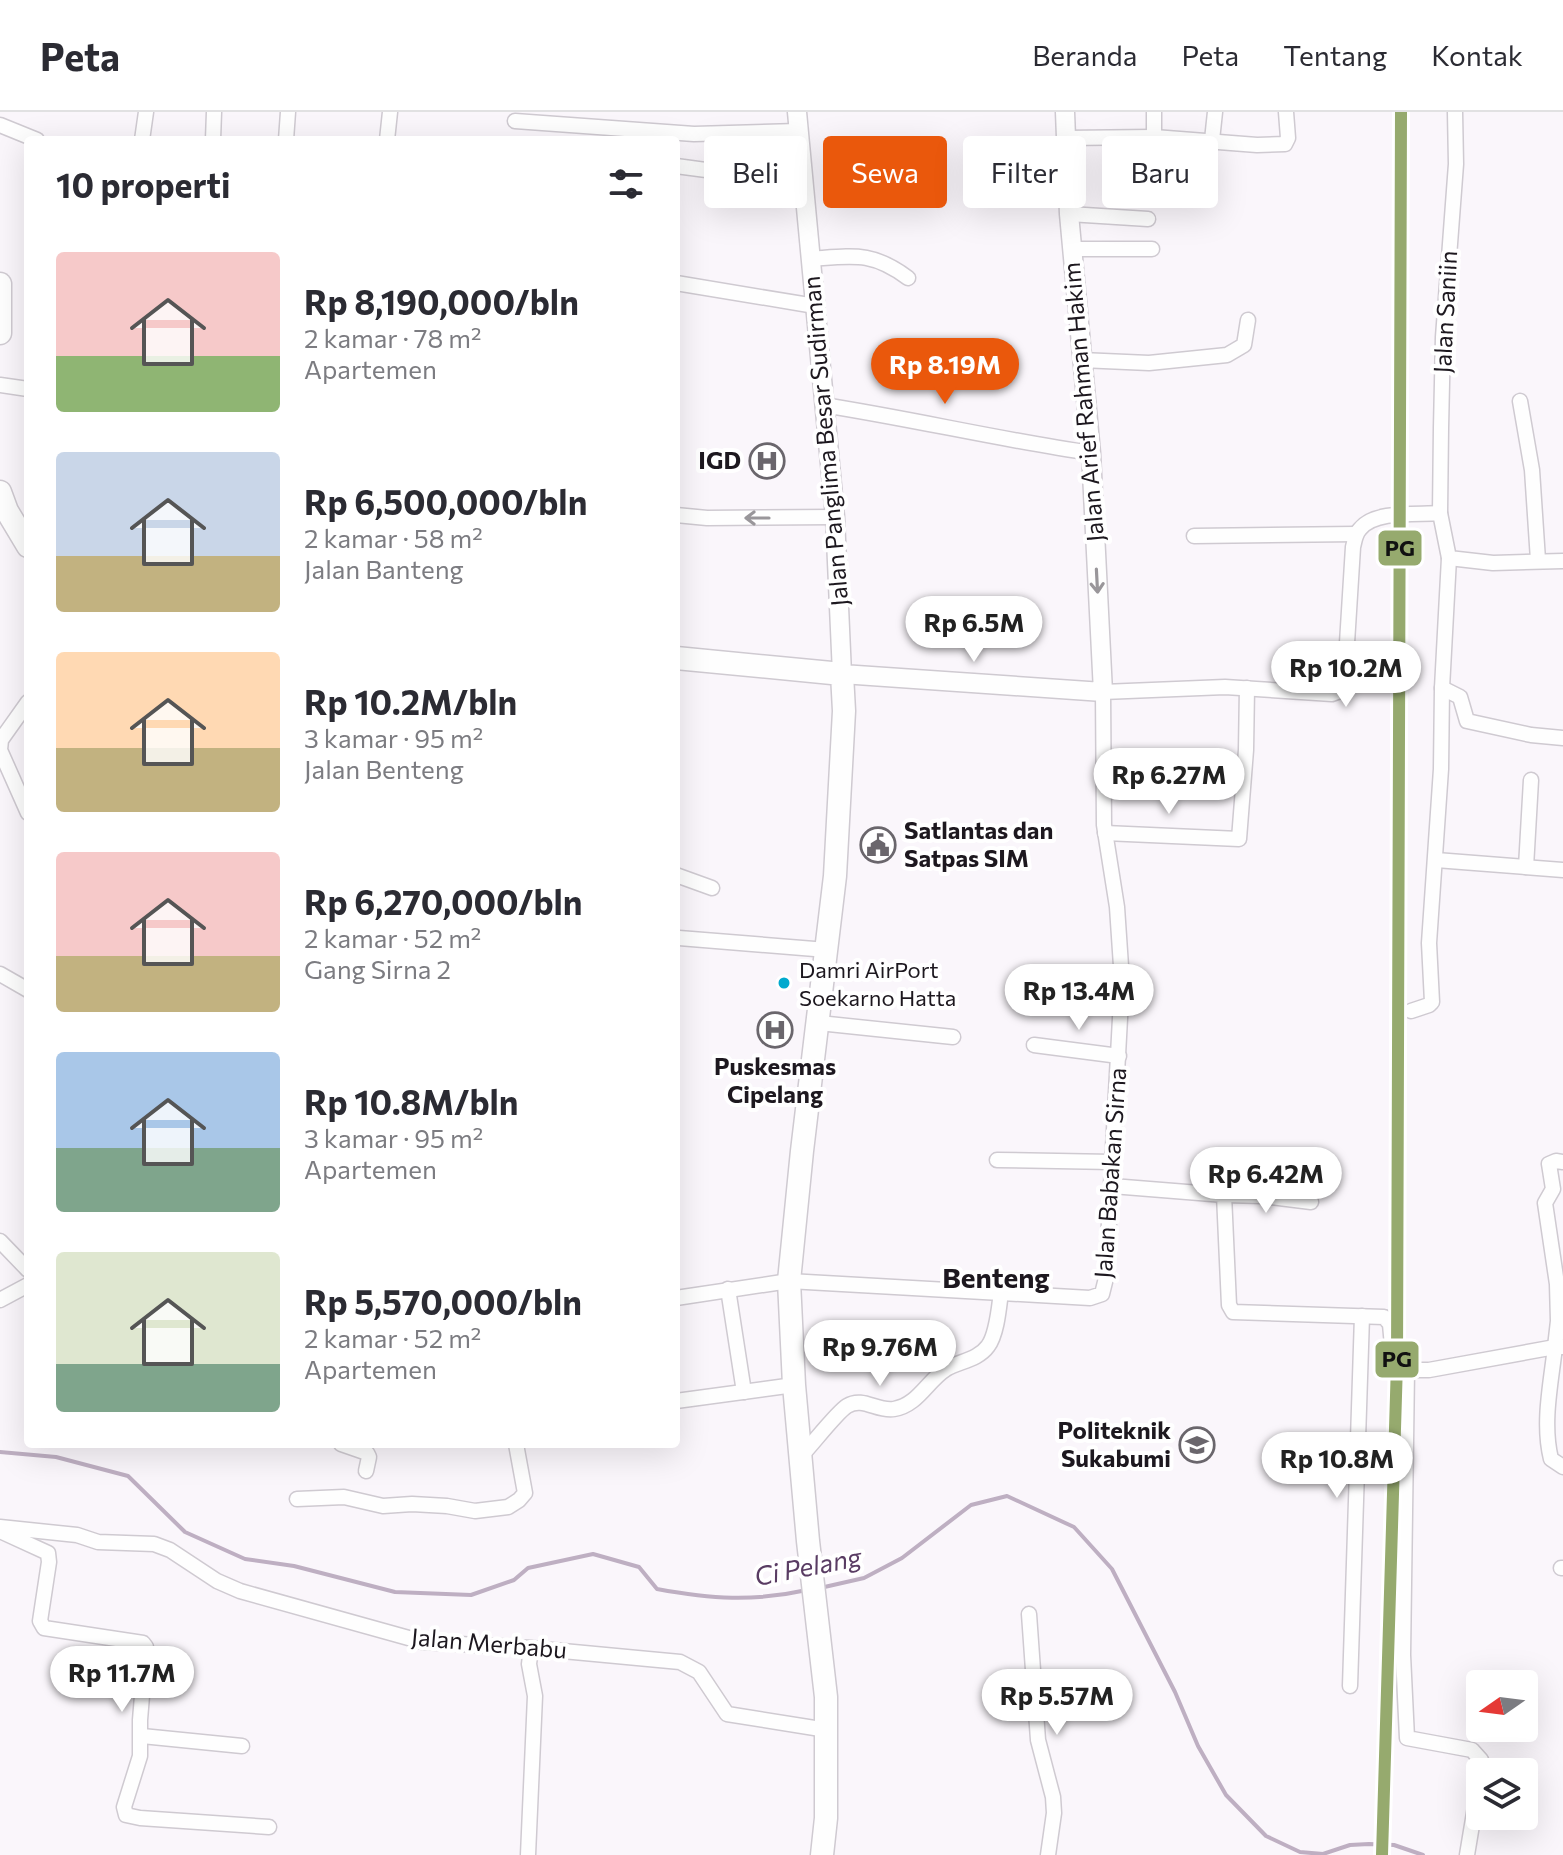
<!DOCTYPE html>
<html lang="id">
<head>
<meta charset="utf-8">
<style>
  body { margin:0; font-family:Commissioner,sans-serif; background:#f7f7f7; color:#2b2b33; height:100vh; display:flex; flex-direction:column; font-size:30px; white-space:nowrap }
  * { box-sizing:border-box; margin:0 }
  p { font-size:26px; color:#7c7c81 }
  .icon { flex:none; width:44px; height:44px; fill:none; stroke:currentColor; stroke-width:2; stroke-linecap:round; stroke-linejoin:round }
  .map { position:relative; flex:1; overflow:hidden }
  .drawer { position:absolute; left:24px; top:24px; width:656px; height:1312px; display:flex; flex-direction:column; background:#fff; border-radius:8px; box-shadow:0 8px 32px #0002 }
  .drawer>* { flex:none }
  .hud { position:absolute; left:704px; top:24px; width:738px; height:72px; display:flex; gap:16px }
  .needle { width:52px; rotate:256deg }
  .controls { position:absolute; left:1466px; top:1558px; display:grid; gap:16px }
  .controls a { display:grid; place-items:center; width:72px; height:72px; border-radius:8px; background:#fff; box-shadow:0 8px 32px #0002; font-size:40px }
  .price { position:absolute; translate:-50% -68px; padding:0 18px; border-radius:28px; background:#fff; color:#222; font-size:26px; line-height:52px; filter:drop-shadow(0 2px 4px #0008) }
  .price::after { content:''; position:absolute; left:50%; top:48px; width:24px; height:18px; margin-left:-12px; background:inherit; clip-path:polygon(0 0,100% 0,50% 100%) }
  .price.current { background:#ea580c; color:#fff }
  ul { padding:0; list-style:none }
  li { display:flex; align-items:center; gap:24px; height:200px; padding:0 32px }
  li span { display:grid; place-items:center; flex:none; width:224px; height:160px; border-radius:8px; color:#555 }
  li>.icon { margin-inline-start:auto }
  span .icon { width:96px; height:96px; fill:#fffc; stroke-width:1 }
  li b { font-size:34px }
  h2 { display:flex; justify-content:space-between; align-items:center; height:96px; padding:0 32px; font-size:34px }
  .pill { padding:0 28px; border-radius:8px; background:#fff; box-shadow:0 8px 32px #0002; font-size:28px; line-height:72px }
  .pill.current { background:#ea580c; color:#fff }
  header { display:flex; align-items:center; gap:48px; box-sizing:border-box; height:112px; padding:0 40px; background:#fff; border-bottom:2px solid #e1e1e2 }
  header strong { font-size:38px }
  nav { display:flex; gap:44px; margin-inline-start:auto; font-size:28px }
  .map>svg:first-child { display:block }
</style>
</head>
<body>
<header>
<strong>Peta</strong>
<nav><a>Beranda</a><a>Peta</a><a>Tentang</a><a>Kontak</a></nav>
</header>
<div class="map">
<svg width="1563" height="1743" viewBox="0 0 1563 1743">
  <rect width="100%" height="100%" fill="#faf6fb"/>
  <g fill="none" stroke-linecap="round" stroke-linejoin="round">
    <!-- stream -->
    <g stroke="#beafc2" stroke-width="4">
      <path d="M 0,1340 L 56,1345 L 128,1364 L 185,1420 L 245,1447 L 294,1454 L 395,1480 L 471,1483 L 514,1468 L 528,1456 L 593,1442 L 639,1455 L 657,1477 C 711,1487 753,1490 807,1478"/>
      <path d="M 820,1476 L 864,1466 L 902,1446 L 971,1393 L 1007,1384 L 1074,1415 L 1112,1457 L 1175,1580 L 1198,1634 L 1226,1683 L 1266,1724 L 1300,1740 L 1323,1742 L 1350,1733 L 1369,1732 L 1394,1733 L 1423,1743"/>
    </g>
    <defs>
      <g id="minor">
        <path d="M 1455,0 L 1456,52 L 1443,225 L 1441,316 L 1440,401 L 1449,446 L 1493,451 L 1563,449"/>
        <path d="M 515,9 L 694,22 L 798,19"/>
        <path d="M 0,13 L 37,28"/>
        <path d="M 1154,25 L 1154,0"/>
        <path d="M 1065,26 L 1154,25 L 1257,33 L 1285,32 L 1288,26 L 1286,0"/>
        <path d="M 142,28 L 146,0"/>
        <path d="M 213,28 L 214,0"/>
        <path d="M 286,28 L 288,0"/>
        <path d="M 387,28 L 390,0"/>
        <path d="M 1212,28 L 1215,0"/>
        <path d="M 676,54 L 803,71"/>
        <path d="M 1069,102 L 1148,107"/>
        <path d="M 1071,137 L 1152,137"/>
        <path d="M 810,147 C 853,144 872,139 908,166"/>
        <path d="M 676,171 L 815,194"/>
        <path d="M 1081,248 L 1149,251 L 1227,243 L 1244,233 L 1248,208"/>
        <path d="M 0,273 L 28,277"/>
        <path d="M 1520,289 L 1532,358 L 1538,448"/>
        <path d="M 823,293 C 913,307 1001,328 1091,341"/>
        <path d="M 676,403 L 707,406 L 835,405"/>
        <path d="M 1194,424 L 1356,422"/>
        <path d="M 1442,576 L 1460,585 L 1467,609 L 1531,623 L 1563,626"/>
        <path d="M 28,590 L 1,628 L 0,638 L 28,701"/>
        <path d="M 1105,721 L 1239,727 L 1246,638 L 1247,576"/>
        <path d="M 1436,748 L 1563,758"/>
        <path d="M 1526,755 L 1531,668"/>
        <path d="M 676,763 L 712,776"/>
        <path d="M 679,826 L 827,838"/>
        <path d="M 0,862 L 28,878"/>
        <path d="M 1411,899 L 1429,893 L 1432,890 L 1429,831 L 1441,657 L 1442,576 L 1449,446"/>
        <path d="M 819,911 L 953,925"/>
        <path d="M 1034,933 L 1119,944"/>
        <path d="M 997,1048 L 1113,1050"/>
        <path d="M 1563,1050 L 1556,1049 L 1549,1052 L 1553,1077 L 1545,1091 L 1557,1172 L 1558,1209 L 1555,1235 L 1563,1235"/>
        <path d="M 1112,1074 L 1224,1083 L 1229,1193 L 1233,1200 L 1384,1205 L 1390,1212 L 1393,1245 L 1407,1258 L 1429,1258 L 1555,1235 C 1551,1271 1542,1311 1551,1347 L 1563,1355"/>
        <path d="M 1224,1083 L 1263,1084 L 1311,1090"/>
        <path d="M 0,1129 L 28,1158"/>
        <path d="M 728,1177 L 744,1280"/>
        <path d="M 676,1186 L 789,1169 L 1090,1186 L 1102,1182 L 1106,1166 L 1122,869 L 1117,795 L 1104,713 L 1103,580 L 1225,575 L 1332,582 L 1340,579 L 1345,563 L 1353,435 C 1355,428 1355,422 1360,417 C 1375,398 1418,403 1440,401"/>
        <path d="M 0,1188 L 28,1173"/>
        <path d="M 1407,1258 L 1403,1543 L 1407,1626 L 1472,1638 L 1481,1648 L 1481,1660"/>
        <path d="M 676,1289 L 794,1273"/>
        <path d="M 341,1332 L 367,1341 L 369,1345 L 366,1359"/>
        <path d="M 801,1344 C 811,1334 837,1300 847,1294 C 863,1284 877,1300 894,1297 C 918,1293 927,1269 946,1257 C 960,1249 978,1248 988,1234 C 997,1222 999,1195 1001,1180"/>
        <path d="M 297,1387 L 344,1385 L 383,1394 L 412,1392 L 447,1394 L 475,1399 L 508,1395 L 519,1388 L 525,1381 L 516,1332"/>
        <path d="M 0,1415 L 77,1423 L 98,1430 L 154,1432 L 170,1438 L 217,1469 L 240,1479 L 423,1530 L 531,1536 L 680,1550 L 699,1560 L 727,1602 L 827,1618"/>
        <path d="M 0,1419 L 48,1441 L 49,1450 L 40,1509 L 44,1516 L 143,1531 L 146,1535 L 140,1608 L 140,1644 L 124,1695 L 126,1703 L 140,1706 L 269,1715"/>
        <path d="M 1561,1456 L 1563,1456"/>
        <path d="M 1029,1502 L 1038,1628 L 1053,1685 L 1054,1701 L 1048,1743"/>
        <path d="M 1350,1574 L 1362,1204"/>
        <path d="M 142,1624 L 242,1634"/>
        <path d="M 528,1743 L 535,1584 L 529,1552 L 531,1536"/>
        <path d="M 1467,1743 L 1480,1665"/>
      </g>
      <path id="major" d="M 797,0 L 835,405 L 842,562 L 1103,580 L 1091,341 L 1069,102 L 1065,0"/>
      <g id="highway">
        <path d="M 0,172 L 0,221"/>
        <path d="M 0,380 L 7,399 L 28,434"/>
        <path d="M 676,546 L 842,562 L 844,599 L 835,764 L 802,1039 L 789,1169 L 794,1273 L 808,1429 L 826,1585 L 826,1706 L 822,1743"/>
      </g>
    </defs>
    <!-- minor casing -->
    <use href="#minor" stroke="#cfcad1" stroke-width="17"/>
    <!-- major casing -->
    <use href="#major" stroke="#cfcad1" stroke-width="21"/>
    <!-- highway casing -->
    <use href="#highway" stroke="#cfcad1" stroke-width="25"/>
    <!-- minor -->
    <use href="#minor" stroke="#fefefe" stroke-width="14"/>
    <!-- major -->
    <use href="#major" stroke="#fefefe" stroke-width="18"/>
    <!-- highway -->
    <use href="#highway" stroke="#fefefe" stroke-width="22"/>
    <defs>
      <path id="rail-1" d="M 1382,1743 L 1397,1251 L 1401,0"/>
    </defs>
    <!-- rail-1 casing -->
    <use href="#rail-1" stroke="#fff" stroke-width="18"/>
    <!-- rail-1 -->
    <use href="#rail-1" stroke="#96aa6e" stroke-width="12"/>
  </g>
  <!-- one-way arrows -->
  <defs><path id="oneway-shaft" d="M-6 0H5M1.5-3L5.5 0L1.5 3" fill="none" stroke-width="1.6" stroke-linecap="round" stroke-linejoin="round" transform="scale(2)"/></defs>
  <g stroke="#99969a">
    <use href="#oneway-shaft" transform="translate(757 406) rotate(180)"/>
    <use href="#oneway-shaft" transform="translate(1097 469) rotate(87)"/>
  </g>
  <!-- icons -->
  <defs>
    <symbol id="hospital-ring" viewBox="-11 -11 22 22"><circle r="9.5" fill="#fff" stroke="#6a666c" stroke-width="1.5"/><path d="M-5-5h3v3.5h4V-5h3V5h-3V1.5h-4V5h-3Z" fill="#6a666c"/></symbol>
    <symbol id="civic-ring" viewBox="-11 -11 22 22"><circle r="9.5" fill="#fff" stroke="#6a666c" stroke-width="1.5"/><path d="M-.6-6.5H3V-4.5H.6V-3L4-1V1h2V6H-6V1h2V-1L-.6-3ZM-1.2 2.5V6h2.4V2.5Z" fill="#6a666c"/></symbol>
    <symbol id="university-ring" viewBox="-11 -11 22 22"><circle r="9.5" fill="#fff" stroke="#6a666c" stroke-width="1.5"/><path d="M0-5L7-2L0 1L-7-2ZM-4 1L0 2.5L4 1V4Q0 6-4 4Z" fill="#6a666c"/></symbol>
  </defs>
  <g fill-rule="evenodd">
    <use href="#hospital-ring" x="747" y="329" width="40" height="40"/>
    <use href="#civic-ring" x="858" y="713" width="40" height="40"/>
    <use href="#hospital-ring" x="755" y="898" width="40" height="40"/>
    <use href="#university-ring" x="1177" y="1313" width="40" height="40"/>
  </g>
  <!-- markers -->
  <circle fill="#00a9ce" stroke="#fff" stroke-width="3" cx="784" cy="871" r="7"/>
  <g text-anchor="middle" stroke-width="8" stroke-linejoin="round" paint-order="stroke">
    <!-- bus labels -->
    <g font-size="22" fill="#1d181f" stroke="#fff" text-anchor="start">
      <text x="799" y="866">Damri AirPort<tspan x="799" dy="28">Soekarno Hatta</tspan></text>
    </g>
    <!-- street labels -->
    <g font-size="24" fill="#1d181f" stroke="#fff">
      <text transform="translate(1446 200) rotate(-87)" y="8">Jalan Saniin</text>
      <text transform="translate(1084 290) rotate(-95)" y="8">Jalan Arief Rahman Hakim</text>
      <text transform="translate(826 329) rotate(-95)" y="8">Jalan Panglima Besar Sudirman</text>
      <text transform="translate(1111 1061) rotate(-86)" y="8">Jalan Babakan Sirna</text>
      <text transform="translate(489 1532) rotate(5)" y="8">Jalan Merbabu</text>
    </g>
    <!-- poi labels -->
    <g font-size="24" font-weight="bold" fill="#1d181f" stroke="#fff" text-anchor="end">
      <text x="741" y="357">IGD</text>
      <text x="904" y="727" text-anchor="start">Satlantas dan<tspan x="904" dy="28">Satpas SIM</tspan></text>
      <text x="775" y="963" text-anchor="middle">Puskesmas<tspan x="775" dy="28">Cipelang</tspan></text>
      <text x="1171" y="1327">Politeknik<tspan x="1171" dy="28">Sukabumi</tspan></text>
    </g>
    <!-- water labels -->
    <g font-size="26" font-style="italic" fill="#593c63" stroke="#fff">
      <text transform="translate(808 1455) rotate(-11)" y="9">Ci Pelang</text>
    </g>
    <!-- quarter labels -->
    <g font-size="28" font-weight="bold" fill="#1d181f" stroke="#fff">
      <text x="996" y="1176">Benteng</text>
    </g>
  </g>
  <g stroke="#fff" stroke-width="3">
    <rect x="1377" y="417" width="46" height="38" rx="8" fill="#96aa6e"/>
    <rect x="1374" y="1228" width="46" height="39" rx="8" fill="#96aa6e"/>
  </g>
  <g font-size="22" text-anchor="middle" font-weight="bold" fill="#111">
    <text x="1400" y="444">PG</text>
    <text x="1397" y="1255">PG</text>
  </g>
</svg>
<div class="controls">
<a><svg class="needle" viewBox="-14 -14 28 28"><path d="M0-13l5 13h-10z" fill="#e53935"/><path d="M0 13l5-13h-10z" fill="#7c7c81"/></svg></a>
<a><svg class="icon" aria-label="layers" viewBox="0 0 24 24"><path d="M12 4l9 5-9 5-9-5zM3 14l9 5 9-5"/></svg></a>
</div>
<b class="price current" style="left:945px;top:294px">Rp 8.19M</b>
<b class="price" style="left:974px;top:552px">Rp 6.5M</b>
<b class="price" style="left:1346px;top:597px">Rp 10.2M</b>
<b class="price" style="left:1169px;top:704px">Rp 6.27M</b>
<b class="price" style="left:1079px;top:920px">Rp 13.4M</b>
<b class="price" style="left:1266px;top:1103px">Rp 6.42M</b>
<b class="price" style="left:880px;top:1276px">Rp 9.76M</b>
<b class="price" style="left:1337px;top:1388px">Rp 10.8M</b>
<b class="price" style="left:122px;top:1602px">Rp 11.7M</b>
<b class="price" style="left:1057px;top:1625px">Rp 5.57M</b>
<div class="hud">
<a class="pill">Beli</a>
<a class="pill current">Sewa</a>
<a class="pill">Filter</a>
<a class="pill">Baru</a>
</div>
<section class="drawer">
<h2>10 properti<svg class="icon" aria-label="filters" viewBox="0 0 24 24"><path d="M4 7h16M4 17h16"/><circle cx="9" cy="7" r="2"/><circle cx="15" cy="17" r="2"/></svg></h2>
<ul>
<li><span style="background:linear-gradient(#f6c9c9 65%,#8fb573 0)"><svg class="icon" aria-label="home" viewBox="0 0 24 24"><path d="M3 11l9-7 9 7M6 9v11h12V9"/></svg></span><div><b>Rp 8,190,000/bln</b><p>2 kamar · 78 m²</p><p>Apartemen</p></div></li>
<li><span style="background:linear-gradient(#c9d6e8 65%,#c2b280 0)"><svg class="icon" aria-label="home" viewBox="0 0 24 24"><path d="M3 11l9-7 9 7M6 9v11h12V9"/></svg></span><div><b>Rp 6,500,000/bln</b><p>2 kamar · 58 m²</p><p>Jalan Banteng</p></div></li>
<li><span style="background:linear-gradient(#ffd9b3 60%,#c2b280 0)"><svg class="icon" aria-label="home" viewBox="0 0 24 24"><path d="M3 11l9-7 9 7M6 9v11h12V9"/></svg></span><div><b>Rp 10.2M/bln</b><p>3 kamar · 95 m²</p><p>Jalan Benteng</p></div></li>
<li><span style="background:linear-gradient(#f6c9c9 65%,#c2b280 0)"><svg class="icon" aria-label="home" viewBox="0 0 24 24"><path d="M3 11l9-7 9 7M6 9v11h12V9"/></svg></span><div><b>Rp 6,270,000/bln</b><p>2 kamar · 52 m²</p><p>Gang Sirna 2</p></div></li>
<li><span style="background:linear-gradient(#a9c7e8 60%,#7fa58c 0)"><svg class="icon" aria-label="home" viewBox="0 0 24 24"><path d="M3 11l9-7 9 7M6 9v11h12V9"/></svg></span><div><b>Rp 10.8M/bln</b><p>3 kamar · 95 m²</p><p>Apartemen</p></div></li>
<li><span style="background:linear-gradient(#dfe7d0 70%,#7fa58c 0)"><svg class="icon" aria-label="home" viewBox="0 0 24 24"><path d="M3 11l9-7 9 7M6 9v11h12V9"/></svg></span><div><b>Rp 5,570,000/bln</b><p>2 kamar · 52 m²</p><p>Apartemen</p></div></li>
</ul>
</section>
</div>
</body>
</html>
